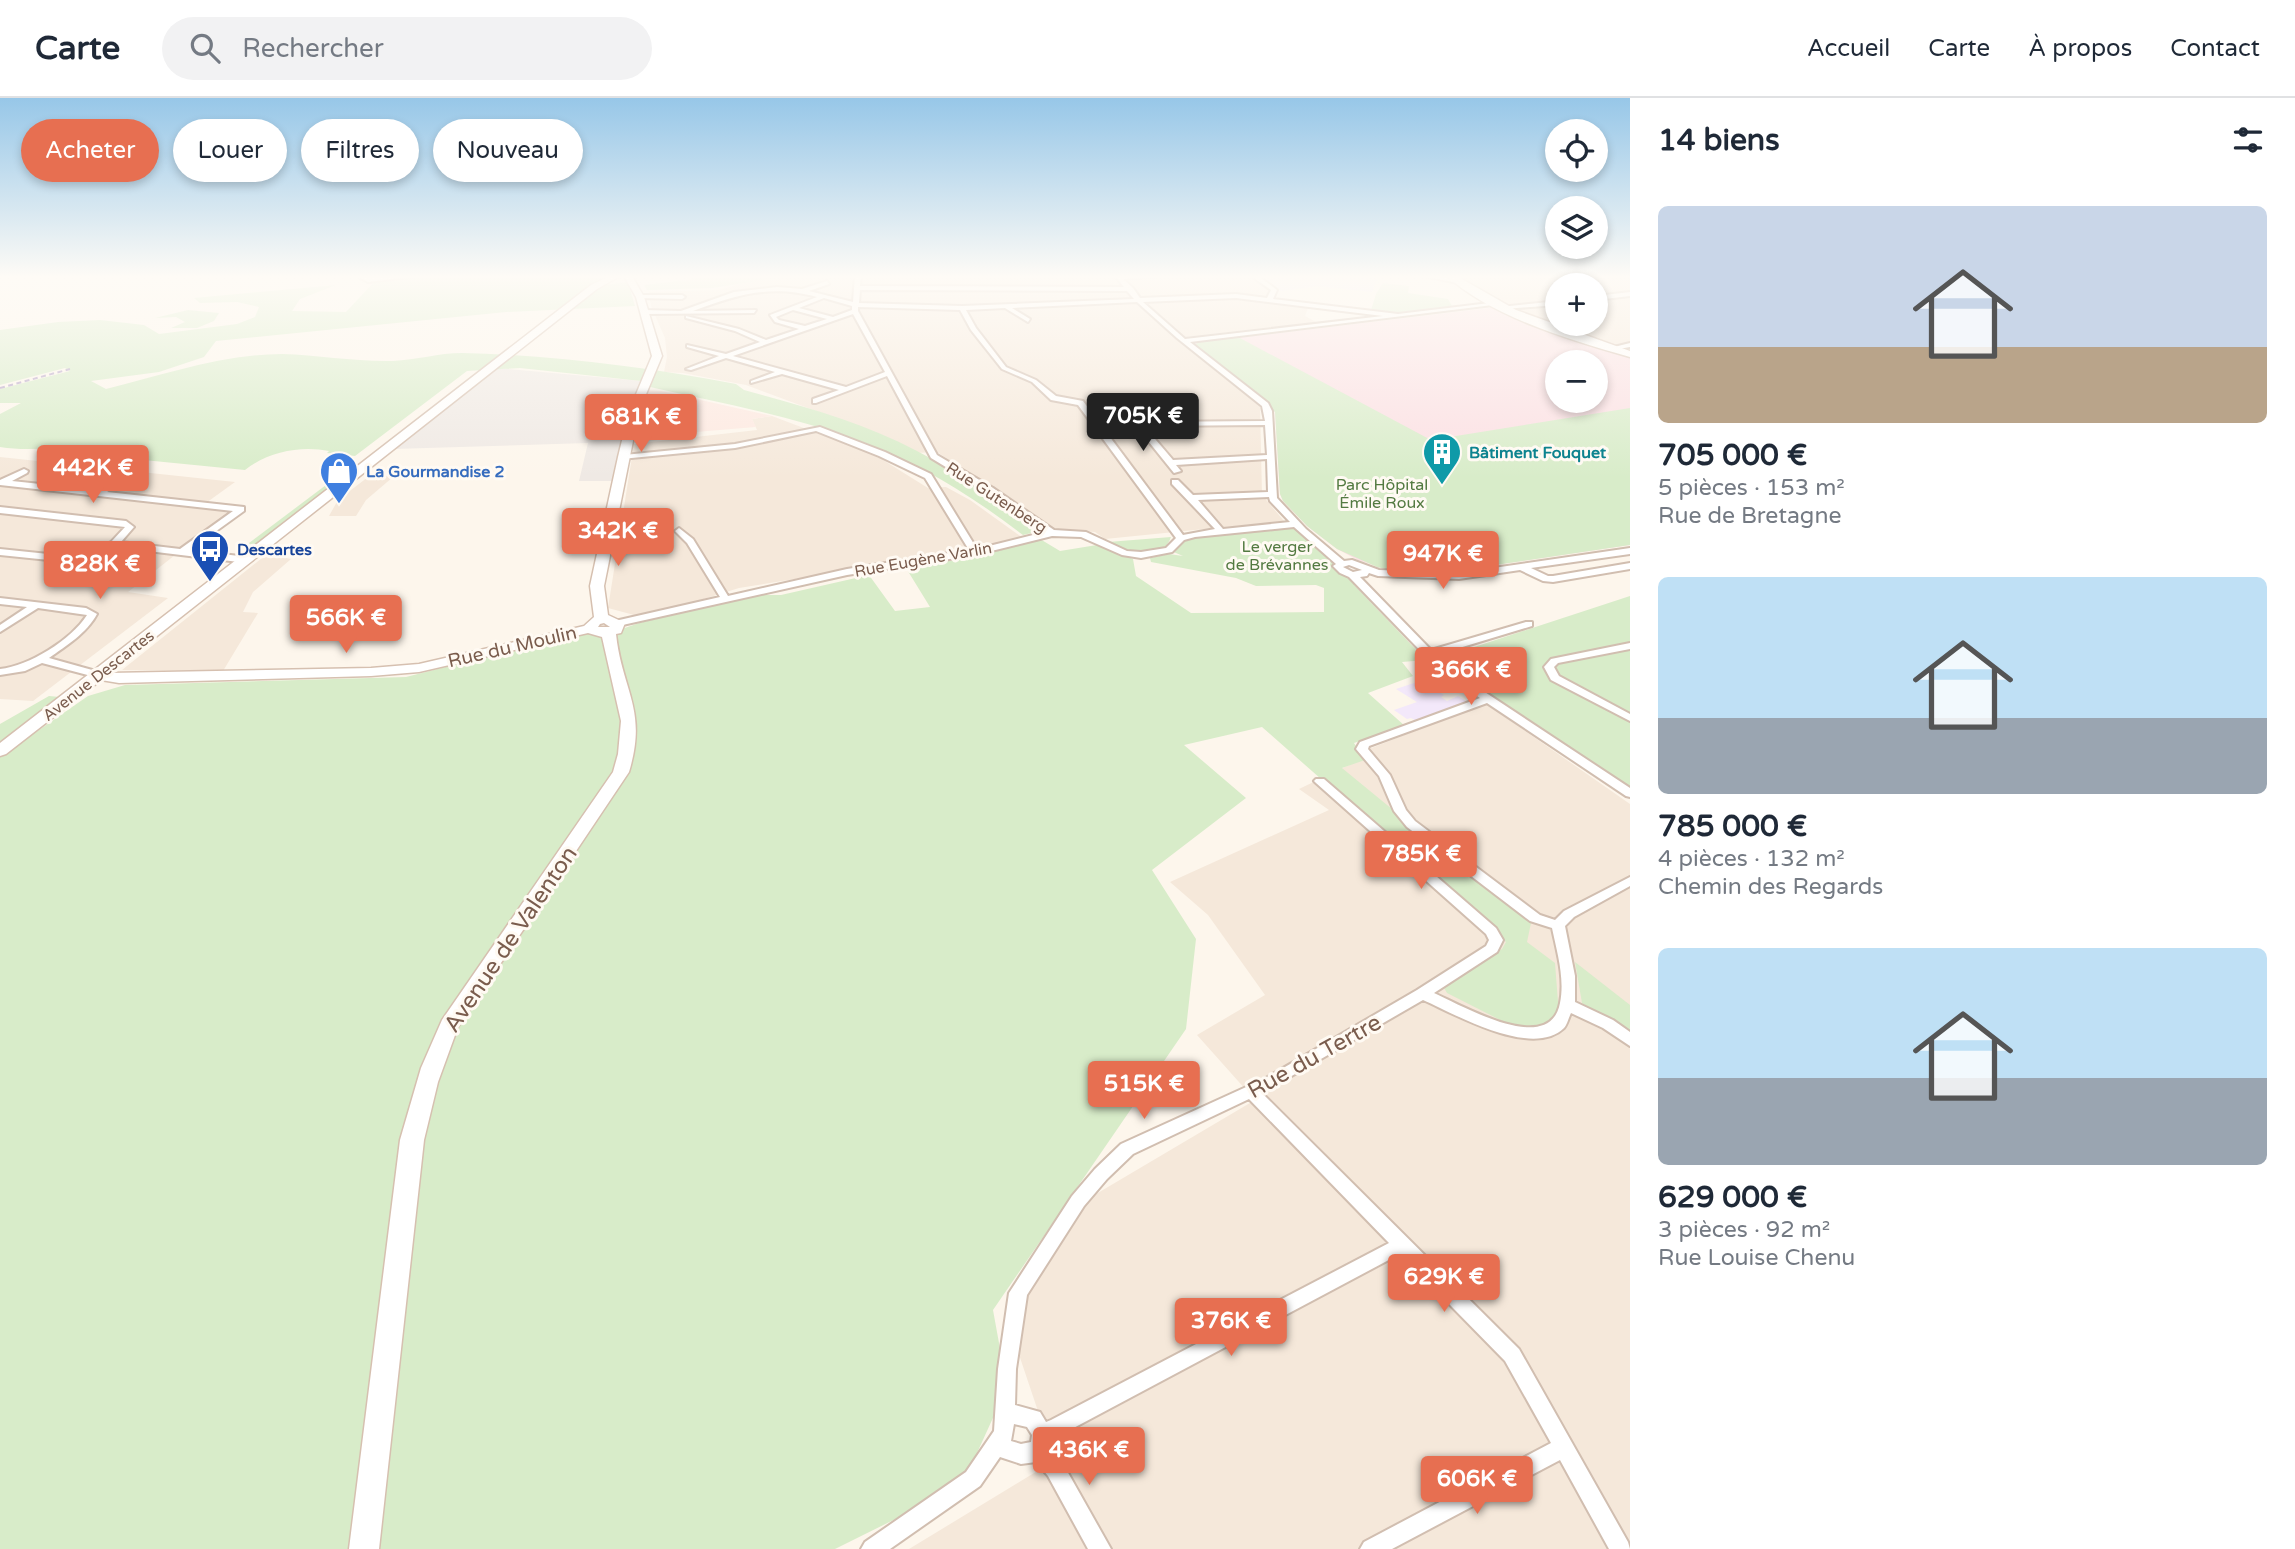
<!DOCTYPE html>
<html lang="fr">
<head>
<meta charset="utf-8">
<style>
  body { margin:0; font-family:"Varela Round",sans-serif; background:#f2f2f3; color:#1f2937; height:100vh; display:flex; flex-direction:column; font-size:26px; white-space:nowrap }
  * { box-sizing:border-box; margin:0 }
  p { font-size:23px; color:#747a83 }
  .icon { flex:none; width:38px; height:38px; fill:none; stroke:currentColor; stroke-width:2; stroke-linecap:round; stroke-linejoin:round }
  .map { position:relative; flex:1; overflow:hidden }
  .sheet { display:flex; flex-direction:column; background:#fff; width:665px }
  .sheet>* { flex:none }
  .hud { position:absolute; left:21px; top:21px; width:665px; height:63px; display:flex; gap:14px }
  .tools { position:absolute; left:1545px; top:21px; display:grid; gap:14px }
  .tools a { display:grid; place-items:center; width:63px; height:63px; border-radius:50%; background:#fff; box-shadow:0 4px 10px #0003; font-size:35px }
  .price { position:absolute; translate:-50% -60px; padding:0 16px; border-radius:7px; background:#e76f51; color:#fff; font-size:23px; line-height:46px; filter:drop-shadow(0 2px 4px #0008) }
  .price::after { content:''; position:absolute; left:50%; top:42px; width:21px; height:16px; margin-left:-10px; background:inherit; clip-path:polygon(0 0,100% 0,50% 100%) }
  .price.current { background:#222; color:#fff }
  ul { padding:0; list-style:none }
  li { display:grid; align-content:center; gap:14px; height:371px; padding:0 28px }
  li span { display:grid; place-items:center; height:217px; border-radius:10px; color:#555 }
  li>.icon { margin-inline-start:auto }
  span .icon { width:126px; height:126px; fill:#fffc; stroke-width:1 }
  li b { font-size:30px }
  h2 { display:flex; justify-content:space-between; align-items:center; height:84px; padding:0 28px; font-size:30px }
  .tag { padding:0 24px; border-radius:32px; background:#fff; box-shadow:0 4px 10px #0003; font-size:24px; line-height:63px }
  .tag.current { background:#e76f51; color:#fff }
  header { display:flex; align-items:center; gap:42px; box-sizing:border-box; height:98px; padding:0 35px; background:#fff; border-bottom:2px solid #e0e1e3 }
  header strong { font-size:33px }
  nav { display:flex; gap:38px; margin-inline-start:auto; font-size:24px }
  .search { width:490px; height:63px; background:#f2f2f3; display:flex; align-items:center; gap:18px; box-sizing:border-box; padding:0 24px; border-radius:38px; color:#747a83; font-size:26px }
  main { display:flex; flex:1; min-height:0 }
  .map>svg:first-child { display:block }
</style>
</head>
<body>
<header>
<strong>Carte</strong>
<div class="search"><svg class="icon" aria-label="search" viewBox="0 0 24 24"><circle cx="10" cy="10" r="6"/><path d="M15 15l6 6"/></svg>Rechercher</div>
<nav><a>Accueil</a><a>Carte</a><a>À propos</a><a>Contact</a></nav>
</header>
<main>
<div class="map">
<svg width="1630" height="1451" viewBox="0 0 1630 1451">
  <rect width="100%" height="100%" fill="#fdf6ec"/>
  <!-- residential -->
  <g fill="#f5e8da" fill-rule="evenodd">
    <path d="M 818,177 L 1259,177 L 1253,177 L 1270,191 L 1269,202 L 1309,207 L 1305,218 L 1316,224 L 1178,240 L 1260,308 L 1262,397 L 1284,423 L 1105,441 L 1095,434 L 1054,431 L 937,354 L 915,355 L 867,332 L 746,287 L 683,275 L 664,274 L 667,259 L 665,240 L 651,208 L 649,194 L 719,192 L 751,183 Z"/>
    <path d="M 1428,177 L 1630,177 L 1630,252 L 1517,212 L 1455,178 ZM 1558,187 L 1596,187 L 1596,226 L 1558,226 Z"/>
    <path d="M 772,318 L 875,357 L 928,390 L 946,389 L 970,402 L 1023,440 L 964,454 L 739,490 L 694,504 L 634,517 L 608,510 L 634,346 L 757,332 L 752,321 Z"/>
    <path d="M 0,359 L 235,384 L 199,410 L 231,413 L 128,494 L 168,500 L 33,603 L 0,601 Z"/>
    <path d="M 372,376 L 393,379 L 366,402 L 356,418 L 329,418 L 338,402 Z"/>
    <path d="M 267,456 L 291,461 L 253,494 L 243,514 L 258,515 L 223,573 L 122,572 Z"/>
    <path d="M 1485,605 L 1630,706 L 1630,1451 L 909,1451 L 1039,1372 L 1041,1322 L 1008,1224 L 1091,1099 L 1255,1002 L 1197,937 L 1265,897 L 1208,817 L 1170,784 L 1329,712 L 1299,691 L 1370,657 L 1369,651 Z"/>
  </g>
  <!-- commercial -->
  <path fill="#fde8e0" d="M 648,292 L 661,293 L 772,318 L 752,321 L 756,329 L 635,339 Z"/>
  <!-- industrial -->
  <path fill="#efe9e4" d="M 496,270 L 642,283 L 613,383 L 579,383 L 588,345 L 393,351 Z"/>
  <!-- education -->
  <g fill="#f3e8fa">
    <path d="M 1379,177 L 1372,194 L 1318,188 L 1281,193 L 1260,178 Z"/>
    <path d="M 1420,583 L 1444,597 L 1441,599 L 1447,603 L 1458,598 L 1469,605 L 1417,623 L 1411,620 L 1407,621 L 1394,612 L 1417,604 L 1396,591 Z"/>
  </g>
  <!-- medical -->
  <path fill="#fbdfe3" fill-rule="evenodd" d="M 1497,209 L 1630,258 L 1630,447 L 1448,474 L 1390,472 L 1358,462 L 1337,451 L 1307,428 L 1283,403 L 1280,396 L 1275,314 L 1193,245 ZM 1558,264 L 1596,264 L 1596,303 L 1558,303 Z"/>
  <!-- green -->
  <g fill="#d8ecc9">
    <path d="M 438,177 L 608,177 L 604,181 L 605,187 L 628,184 L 635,208 L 506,214 L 216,243 L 204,259 L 159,274 L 91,283 L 106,291 C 163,277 223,256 282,256 C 319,257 356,264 393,263 C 416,262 439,255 462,255 C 554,257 645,269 736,286 L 744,292 C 803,308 863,324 917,353 C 960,375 1000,405 1040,433 L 1023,437 C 971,397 914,362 852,340 C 784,316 711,303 641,287 L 641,283 L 520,270 L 467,273 L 355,358 L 327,355 L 329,353 C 301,347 267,354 245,372 L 103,358 C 73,344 35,355 0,349 L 0,316 L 21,305 L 0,305 L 0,291 L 70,273 L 65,270 L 0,287 L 0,232 L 58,224 L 100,222 L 144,227 L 159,236 L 237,226 L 255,219 L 259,209 L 237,204 L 200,205 L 194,200 L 336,187 L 300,201 L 292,213 L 346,214 L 374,184 Z"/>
    <path d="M 696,177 L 797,177 L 712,190 L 647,192 L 644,187 L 694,181 Z"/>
    <path d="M 1383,185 L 1409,188 L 1408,195 L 1448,201 L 1452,208 L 1394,215 L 1371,212 L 1376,196 Z"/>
    <path d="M 188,212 L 219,215 L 214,223 L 197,230 L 171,230 L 185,224 L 176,219 L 155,220 Z"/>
    <path d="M 1238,239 L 1431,342 L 1630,310 L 1630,447 L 1448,474 L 1390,472 L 1377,469 L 1337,451 L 1307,428 L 1283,403 L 1280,396 L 1275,314 L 1193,248 L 1199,244 Z"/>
    <path d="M 330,384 L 334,386 L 246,456 L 240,458 L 249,445 Z"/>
    <path d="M 1296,426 L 1341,465 L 1358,486 L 1354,487 L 1426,562 L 1402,564 L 1413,578 L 1368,595 L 1405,628 L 1354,645 L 1365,662 L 1342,670 L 1531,825 L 1527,844 L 1555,865 L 1559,917 L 1545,928 L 1516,930 L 1447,895 L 1443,888 L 1502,851 L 1506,844 L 1262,629 L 1184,647 L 1246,700 L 1152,772 L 1196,841 L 1186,931 L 993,1212 L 1007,1289 L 962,1388 L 835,1451 L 0,1451 L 0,659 L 88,598 L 125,587 L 406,579 L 581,535 L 605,537 L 639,525 L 757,497 L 781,497 L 869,477 L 895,513 L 930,509 L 906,470 L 979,458 L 1040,441 L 1060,453 L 1097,447 L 1133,461 L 1136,478 L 1191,515 L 1324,514 L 1324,490 L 1316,487 L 1256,488 L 1236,480 L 1151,464 L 1150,460 L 1169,456 L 1183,458 L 1169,452 L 1181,440 Z"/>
    <path d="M 1171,439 C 1162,465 1126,453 1108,444 Z"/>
    <path d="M 1630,498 L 1630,689 L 1447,569 L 1445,562 L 1453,556 Z"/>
    <path d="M 49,598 L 60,599 L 0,644 L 0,626 Z"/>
    <path d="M 1575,864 L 1630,907 L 1630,936 L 1582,905 Z"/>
  </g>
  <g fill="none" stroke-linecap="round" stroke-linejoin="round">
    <defs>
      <g id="street">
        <path d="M 355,177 L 362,177 L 369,180 L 425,177 L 368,184 Z"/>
        <path d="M 855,177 L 861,177 L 860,188 L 1124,189 L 1114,177 L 1171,177 L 1123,181 L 1133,190 L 1140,200 L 1236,196 L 1267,200 L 1271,192 L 1250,177 L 1257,177 L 1277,192 L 1273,201 L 1398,216 L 1498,204 L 1501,206 L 1190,244 L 1268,305 L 1272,313 L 1277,400 L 1306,431 L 1344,463 L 1352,462 L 1379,472 L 1459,475 L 1630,450 L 1630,456 L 1531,470 L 1548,478 L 1553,478 L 1630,465 L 1630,471 L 1553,484 L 1543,483 L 1520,472 L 1459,481 L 1378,478 L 1369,475 L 1367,478 L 1360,479 L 1431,552 L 1526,524 L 1532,524 L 1532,528 L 1436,557 L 1450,571 L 1630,690 L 1630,699 L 1626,698 L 1487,605 L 1369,648 L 1368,651 L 1390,677 L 1406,712 L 1415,723 L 1540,817 L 1555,822 L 1564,813 L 1630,779 L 1630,788 L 1574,819 L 1565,828 L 1575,878 L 1575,904 L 1613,922 L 1630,934 L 1630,948 L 1603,930 L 1571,915 C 1569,919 1567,927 1564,930 C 1532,961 1455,916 1423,902 L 1262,995 L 1519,1251 L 1628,1444 L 1630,1451 L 1609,1451 L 1560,1362 L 1392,1451 L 1360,1451 L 1364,1444 L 1551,1345 L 1505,1263 L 1400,1156 L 1051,1342 L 1050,1350 L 1062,1364 L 1111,1451 L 1088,1451 L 1048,1378 L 1036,1364 L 1021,1366 L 1000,1359 L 980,1388 L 890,1451 L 861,1451 L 865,1444 L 966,1374 L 994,1333 L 998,1271 L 1009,1195 L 1072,1098 L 1095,1071 L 1121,1046 L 1266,980 L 1417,892 L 1486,848 L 1489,842 L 1486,836 L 1316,685 L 1314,683 L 1316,681 L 1324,681 L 1496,830 L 1503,842 L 1497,854 L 1434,895 C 1463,908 1550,959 1560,905 C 1565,880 1557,854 1552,830 L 1530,823 L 1407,729 L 1394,713 L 1379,678 L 1356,651 L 1360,644 L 1480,600 L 1442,575 L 1349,479 L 1340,475 L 1333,468 L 1336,466 L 1294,429 L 1195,439 L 1184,442 L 1172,454 L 1141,460 L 1122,457 L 1081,439 L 1052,438 L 975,457 L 847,477 L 618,528 L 615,527 L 615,523 L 720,499 L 687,445 L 675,433 L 679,430 L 693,441 L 728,498 L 847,471 L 969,452 L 925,380 L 879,358 L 816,333 L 735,350 L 621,361 L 620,359 L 624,357 L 735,346 L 820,329 L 885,354 L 931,376 L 977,451 L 1045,434 L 987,394 L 931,360 L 887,278 L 816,305 L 813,305 L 813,301 L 839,292 L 782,276 L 751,285 L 751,283 L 775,274 L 726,260 L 691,272 L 686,271 L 719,258 L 687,249 L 687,247 L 726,256 L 760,244 L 735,233 L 686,220 L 686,218 L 739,231 L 766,242 L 799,231 L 775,224 L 770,217 L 817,199 C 770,186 737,197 693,213 L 756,212 L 754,215 L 644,216 L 641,214 L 644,212 L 681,213 L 734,194 L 777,189 L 802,191 L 827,183 L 829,186 L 809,193 L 853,204 ZM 860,192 L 1127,193 L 1134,201 L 962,208 L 859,205 ZM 824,200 L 852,208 L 852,212 L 833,219 L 799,210 ZM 1236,200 L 1383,218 L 1185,241 L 1143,204 ZM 1137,204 L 1177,240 L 1262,308 L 1265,323 L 1141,324 L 1135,316 L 1128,318 L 1174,375 L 1181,373 L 1176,367 L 1267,361 L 1268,394 L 1193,397 L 1178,382 L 1172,382 L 1172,386 L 1215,431 L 1183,437 L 1083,303 L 1056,298 L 1036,282 L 1006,269 L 976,230 L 966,212 L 1005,210 L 1028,224 L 1030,221 L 1012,210 ZM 858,209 L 960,212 L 971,232 L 1002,271 L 1032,284 L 1051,302 L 1078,307 L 1176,440 L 1166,450 L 1141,454 L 1127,453 L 1086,434 L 1054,432 L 993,390 L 937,357 L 858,213 ZM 793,212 L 827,221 L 805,228 L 779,222 L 776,219 ZM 853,216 L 885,274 L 846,289 L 733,258 ZM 1265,327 L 1267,357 L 1173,362 L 1144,328 ZM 1269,399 L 1270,403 L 1290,424 L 1223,431 L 1198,402 ZM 1349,467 L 1362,472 L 1353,474 L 1343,469 ZM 1249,1001 L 1389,1145 L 1051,1322 L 1046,1324 L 1040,1314 L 1015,1307 L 1016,1271 L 1027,1197 L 1084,1108 L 1107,1081 L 1133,1056 ZM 1014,1326 L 1027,1329 L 1032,1337 L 1031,1344 L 1021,1346 L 1011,1343 Z"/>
        <path d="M 1419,177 L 1432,177 L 1461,183 L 1458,185 Z"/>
        <path d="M 1630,194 L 1630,198 L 1596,202 L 1596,198 Z"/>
        <path d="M 640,197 L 682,197 L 685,199 L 682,201 L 638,200 Z"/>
        <path d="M 1558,203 L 1558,207 L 1504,211 L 1501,209 Z"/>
        <path d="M 1630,245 L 1630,249 L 1613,252 L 1610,250 Z"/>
        <path d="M 24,371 L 28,373 L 27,375 L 12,383 L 97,392 L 120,381 L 124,383 L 123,385 L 107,394 L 244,409 L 244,413 L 190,452 L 247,459 L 252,462 L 247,465 L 115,449 L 78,465 L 0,457 L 0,451 L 77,459 L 111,444 L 125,429 L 0,415 L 0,409 L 126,423 L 134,429 L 121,444 L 180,451 L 233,413 L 0,387 L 0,382 Z"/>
        <path d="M 0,500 L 86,510 L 97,516 C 87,535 66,548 49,560 L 103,575 L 103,579 L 99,580 L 42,565 L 25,573 L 0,577 L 0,571 C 29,568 71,542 87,517 L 38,510 L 0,534 L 0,527 L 27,509 L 0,506 Z"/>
        <path d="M 1630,545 L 1630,551 L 1558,565 L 1554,569 L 1559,578 L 1630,616 L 1630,623 L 1551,582 L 1544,569 L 1551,561 Z"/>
      </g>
      <g id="secondary">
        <path d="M 612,177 L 620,178 L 597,191 L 110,575 L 371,570 L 419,566 L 584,528 L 594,519 L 590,488 L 618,359 L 629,313 L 652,258 L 636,199 L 625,180 L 632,178 L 644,199 L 662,258 L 639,313 L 604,488 L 608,517 L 625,525 L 621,535 L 616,536 C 622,593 648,611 629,674 L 458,929 L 438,984 L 424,1042 L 379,1451 L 349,1451 L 400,1042 L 421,970 L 442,922 L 613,674 L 618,656 L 621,623 L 602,539 L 588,535 L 419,574 L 371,578 L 119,585 L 101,582 L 6,656 L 0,658 L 0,645 L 591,187 ZM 604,525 L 610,529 L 598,529 L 600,526 Z"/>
        <path d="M 1446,177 L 1455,177 L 1516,212 L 1630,253 L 1630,259 C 1573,243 1489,218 1446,177 Z"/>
      </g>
    </defs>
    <!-- street casing -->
    <use href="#street" stroke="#d1beb0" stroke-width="4"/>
    <!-- secondary casing -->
    <use href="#secondary" stroke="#d6c0b0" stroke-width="3"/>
    <!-- street -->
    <use href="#street" fill="#fff" fill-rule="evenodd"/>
    <!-- secondary -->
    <use href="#secondary" fill="#fff" fill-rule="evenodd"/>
    <!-- rail -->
    <path stroke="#b9a8c9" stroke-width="2" stroke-dasharray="5 3.5" stroke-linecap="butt" d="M 0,290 L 70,271"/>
  </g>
  <!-- sky -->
  <linearGradient id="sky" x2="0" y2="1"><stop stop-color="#97c7e8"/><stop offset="0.47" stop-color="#fefbf6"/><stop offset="1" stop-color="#fefbf6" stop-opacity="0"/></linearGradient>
  <rect width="1630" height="380" fill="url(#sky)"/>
  <!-- icons -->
  <defs>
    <symbol id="building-pin" viewBox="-11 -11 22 30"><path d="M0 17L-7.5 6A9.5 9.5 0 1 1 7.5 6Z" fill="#0f9aa8" stroke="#fffaf3"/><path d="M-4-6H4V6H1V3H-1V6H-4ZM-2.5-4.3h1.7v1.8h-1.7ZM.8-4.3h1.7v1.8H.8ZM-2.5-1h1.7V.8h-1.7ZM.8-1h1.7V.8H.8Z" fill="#fff"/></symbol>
    <symbol id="shop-pin" viewBox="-11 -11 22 30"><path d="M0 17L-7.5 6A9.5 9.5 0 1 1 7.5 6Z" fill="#3f7fe0" stroke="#fffaf3"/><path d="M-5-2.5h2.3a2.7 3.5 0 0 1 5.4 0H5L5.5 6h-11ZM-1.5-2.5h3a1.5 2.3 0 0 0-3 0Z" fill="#fff"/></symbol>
    <symbol id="bus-pin" viewBox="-11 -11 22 30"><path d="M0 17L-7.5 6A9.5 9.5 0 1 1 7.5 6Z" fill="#1a4fb4" stroke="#fffaf3"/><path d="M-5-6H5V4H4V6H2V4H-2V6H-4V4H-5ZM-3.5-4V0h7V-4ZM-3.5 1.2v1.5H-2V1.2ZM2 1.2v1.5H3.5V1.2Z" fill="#fff"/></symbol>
  </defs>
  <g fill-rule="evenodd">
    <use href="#building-pin" x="1420" y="332" width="44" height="60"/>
    <use href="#shop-pin" x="317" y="351" width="44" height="60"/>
    <use href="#bus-pin" x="188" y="429" width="44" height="60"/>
  </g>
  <g text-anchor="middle" stroke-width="6" stroke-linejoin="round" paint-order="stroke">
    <!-- far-culture labels -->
    <g font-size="16" font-weight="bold" fill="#0d838f" stroke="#fffaf3" text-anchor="start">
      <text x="1469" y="360">Bâtiment Fouquet</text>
    </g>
    <!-- far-shop labels -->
    <g font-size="16" font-weight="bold" fill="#366cbe" stroke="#fffaf3" text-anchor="start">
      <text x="366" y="379">La Gourmandise 2</text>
    </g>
    <!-- far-park labels -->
    <g font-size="16" fill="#537a41" stroke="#fffaf3">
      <text x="1382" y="392">Parc Hôpital<tspan x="1382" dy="18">Émile Roux</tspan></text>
      <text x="1277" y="454">Le verger<tspan x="1277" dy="18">de Brévannes</tspan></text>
    </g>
    <!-- far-street labels -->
    <g font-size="16" fill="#7a5c4d" stroke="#fffaf3">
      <text transform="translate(997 399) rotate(33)" y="6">Rue Gutenberg</text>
      <text transform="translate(923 461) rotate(-10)" y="6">Rue Eugène Varlin</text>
      <text transform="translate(98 577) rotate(-38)" y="6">Avenue Descartes</text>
    </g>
    <!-- far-transit labels -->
    <g font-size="16" font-weight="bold" fill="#164399" stroke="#fffaf3" text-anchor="start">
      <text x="237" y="457">Descartes</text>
    </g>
    <!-- street labels -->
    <g font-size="19" fill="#7a5c4d" stroke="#fffaf3">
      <text transform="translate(512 548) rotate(-13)" y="7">Rue du Moulin</text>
    </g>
    <!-- near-street labels -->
    <g font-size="23" fill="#7a5c4d" stroke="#fffaf3">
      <text transform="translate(510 841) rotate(-56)" y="8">Avenue de Valenton</text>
      <text transform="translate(1314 958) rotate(-29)" y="8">Rue du Tertre</text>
    </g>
  </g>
</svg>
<div class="tools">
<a><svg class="icon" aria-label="locate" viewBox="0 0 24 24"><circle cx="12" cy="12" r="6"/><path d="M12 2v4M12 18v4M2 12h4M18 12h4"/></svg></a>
<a><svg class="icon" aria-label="layers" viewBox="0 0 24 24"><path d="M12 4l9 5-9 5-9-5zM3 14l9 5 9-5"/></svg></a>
<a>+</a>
<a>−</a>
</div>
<b class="price current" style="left:1143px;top:355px">705K €</b>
<b class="price" style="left:641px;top:356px">681K €</b>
<b class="price" style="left:93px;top:407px">442K €</b>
<b class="price" style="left:618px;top:470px">342K €</b>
<b class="price" style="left:1443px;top:493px">947K €</b>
<b class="price" style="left:100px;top:503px">828K €</b>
<b class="price" style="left:346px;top:557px">566K €</b>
<b class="price" style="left:1471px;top:609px">366K €</b>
<b class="price" style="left:1421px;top:793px">785K €</b>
<b class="price" style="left:1144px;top:1023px">515K €</b>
<b class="price" style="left:1444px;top:1216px">629K €</b>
<b class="price" style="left:1231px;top:1260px">376K €</b>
<b class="price" style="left:1089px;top:1389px">436K €</b>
<b class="price" style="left:1477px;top:1418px">606K €</b>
<div class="hud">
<a class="tag current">Acheter</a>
<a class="tag">Louer</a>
<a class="tag">Filtres</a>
<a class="tag">Nouveau</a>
</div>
</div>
<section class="sheet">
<h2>14 biens<svg class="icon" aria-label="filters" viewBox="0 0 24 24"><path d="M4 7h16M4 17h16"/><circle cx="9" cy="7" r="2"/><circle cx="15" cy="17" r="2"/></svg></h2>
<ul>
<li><span style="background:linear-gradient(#c9d6e8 65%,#b9a48a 0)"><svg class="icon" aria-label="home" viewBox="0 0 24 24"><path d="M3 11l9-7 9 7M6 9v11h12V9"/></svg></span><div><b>705 000 €</b><p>5 pièces · 153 m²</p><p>Rue de Bretagne</p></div></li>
<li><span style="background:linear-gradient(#bfe0f5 65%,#9aa5b1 0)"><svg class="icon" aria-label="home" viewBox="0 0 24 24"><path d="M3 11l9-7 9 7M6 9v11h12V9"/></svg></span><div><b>785 000 €</b><p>4 pièces · 132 m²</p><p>Chemin des Regards</p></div></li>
<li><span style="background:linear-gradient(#bfe0f5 60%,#9aa5b1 0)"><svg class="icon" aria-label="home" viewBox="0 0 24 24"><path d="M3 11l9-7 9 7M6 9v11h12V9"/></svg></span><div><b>629 000 €</b><p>3 pièces · 92 m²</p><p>Rue Louise Chenu</p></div></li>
</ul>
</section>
</main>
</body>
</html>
